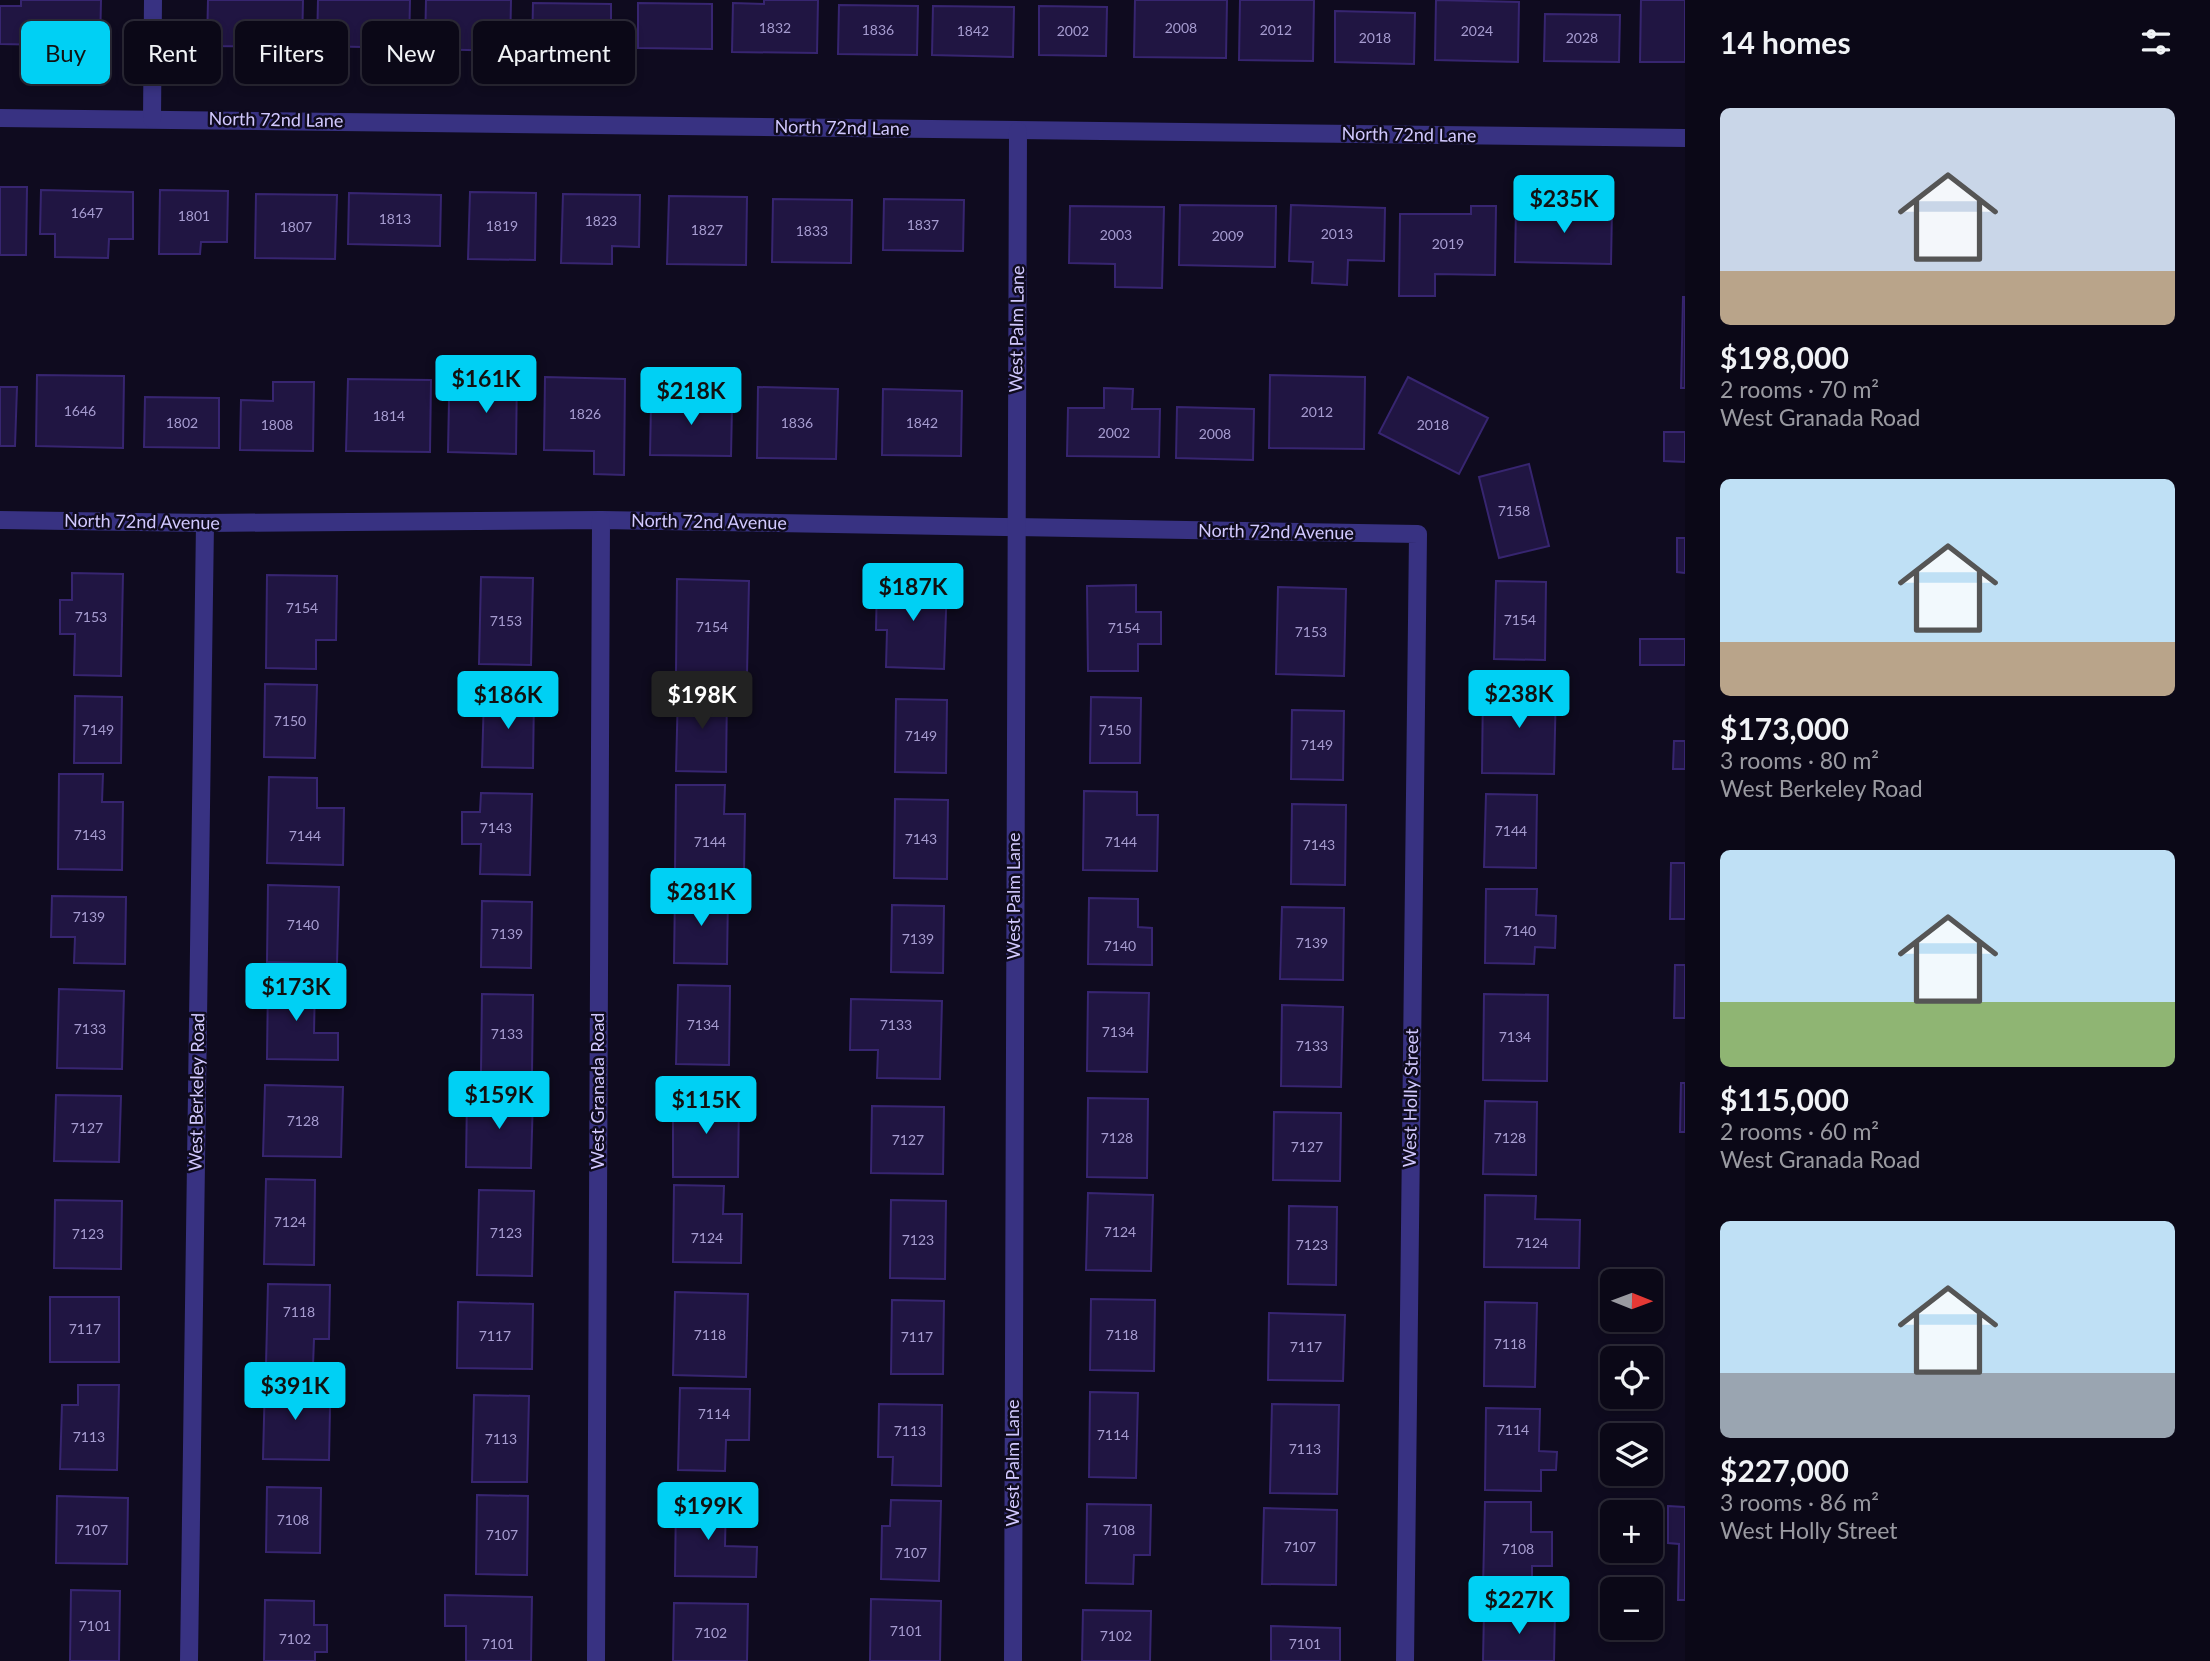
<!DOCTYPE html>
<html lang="en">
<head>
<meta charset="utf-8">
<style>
  body { margin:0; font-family:Lato,sans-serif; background:#141120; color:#f1f3f6; height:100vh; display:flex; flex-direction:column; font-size:26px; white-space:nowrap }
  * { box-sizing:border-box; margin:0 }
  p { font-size:23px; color:#9a9aa1 }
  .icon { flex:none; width:38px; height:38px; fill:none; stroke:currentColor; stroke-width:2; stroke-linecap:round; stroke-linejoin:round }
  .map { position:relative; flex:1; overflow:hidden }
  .sheet { display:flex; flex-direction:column; background:#0b0817; width:525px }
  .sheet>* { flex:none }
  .top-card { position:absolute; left:21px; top:21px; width:665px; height:63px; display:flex; gap:14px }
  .needle { width:46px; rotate:91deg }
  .tools { position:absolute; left:1600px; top:1269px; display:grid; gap:14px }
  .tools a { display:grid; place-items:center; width:63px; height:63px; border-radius:10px; background:#0b0817; box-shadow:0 4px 10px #0003,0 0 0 2px #2b2936; font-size:35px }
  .price { position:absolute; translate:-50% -60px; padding:0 16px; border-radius:7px; background:#00d0f4; color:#111; font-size:23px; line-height:46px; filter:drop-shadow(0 2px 4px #0008) }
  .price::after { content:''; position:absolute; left:50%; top:42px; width:21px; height:16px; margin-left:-10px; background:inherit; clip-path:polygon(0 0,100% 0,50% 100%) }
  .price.selected { background:#222; color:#fff }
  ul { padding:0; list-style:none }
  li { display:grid; align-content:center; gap:14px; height:371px; padding:0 35px }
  li span { display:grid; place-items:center; height:217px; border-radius:10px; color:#555 }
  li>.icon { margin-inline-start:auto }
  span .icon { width:126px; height:126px; fill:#fffc; stroke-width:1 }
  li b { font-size:30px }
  h2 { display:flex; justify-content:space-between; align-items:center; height:84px; padding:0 35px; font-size:30px }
  .tag { padding:0 24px; border-radius:10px; background:#0b0817; box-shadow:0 4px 10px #0003,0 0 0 2px #2b2936; font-size:24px; line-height:63px }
  .tag.selected { background:#00d0f4; color:#111 }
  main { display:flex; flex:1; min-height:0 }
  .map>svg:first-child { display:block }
</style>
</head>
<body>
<main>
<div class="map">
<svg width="1685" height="1661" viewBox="0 0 1685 1661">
  <rect width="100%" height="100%" fill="#0f0b1f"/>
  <!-- building -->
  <g fill="#201542" stroke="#372570" stroke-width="2">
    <path d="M 21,0 L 101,0 L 100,46 L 0,44 L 0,6 L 21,6 Z"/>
    <path d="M 208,0 L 303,0 L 302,47 L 207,46 Z"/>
    <path d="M 318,0 L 410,0 L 409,48 L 317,46 Z"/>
    <path d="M 426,0 L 511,0 L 510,51 L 425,49 Z"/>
    <path d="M 764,0 L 818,0 L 817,53 L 732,52 L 733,3 L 764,4 Z"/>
    <path d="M 1135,0 L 1227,0 L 1226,58 L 1134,57 Z"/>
    <path d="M 1240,0 L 1314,0 L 1313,61 L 1239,60 Z"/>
    <path d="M 1436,0 L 1519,2 L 1518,62 L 1435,60 Z"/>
    <path d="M 1641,0 L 1685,0 L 1685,62 L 1640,62 Z"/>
    <path d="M 533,3 L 611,4 L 611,51 L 532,50 Z"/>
    <path d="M 638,3 L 712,4 L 712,49 L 638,48 Z"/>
    <path d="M 839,5 L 918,6 L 917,55 L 838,54 Z"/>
    <path d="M 933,6 L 1014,7 L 1013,57 L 932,55 Z"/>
    <path d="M 1039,6 L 1107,7 L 1106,56 L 1039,55 Z"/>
    <path d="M 1335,11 L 1415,13 L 1414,64 L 1335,62 Z"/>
    <path d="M 1545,14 L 1620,15 L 1619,62 L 1544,61 Z"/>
    <path d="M 0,187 L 27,187 L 26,255 L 0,255 Z"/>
    <path d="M 41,190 L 133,192 L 133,239 L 109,239 L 108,258 L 55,257 L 55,234 L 40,234 Z"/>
    <path d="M 160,190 L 228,191 L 227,242 L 201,242 L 200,254 L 159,254 Z"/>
    <path d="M 470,192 L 536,193 L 535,260 L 468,259 Z"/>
    <path d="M 349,193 L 441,195 L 440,246 L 348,244 Z"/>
    <path d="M 256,194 L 337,195 L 335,259 L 255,258 Z"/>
    <path d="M 563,194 L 640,195 L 639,247 L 612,246 L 612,264 L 561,263 Z"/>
    <path d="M 669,196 L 747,197 L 746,265 L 667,264 Z"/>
    <path d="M 773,199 L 852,200 L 851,263 L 772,262 Z"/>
    <path d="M 884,199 L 964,200 L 963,251 L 883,250 Z"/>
    <path d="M 1180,205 L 1276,206 L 1275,267 L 1179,265 Z"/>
    <path d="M 1291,205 L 1385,208 L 1384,261 L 1348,260 L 1347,285 L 1312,283 L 1313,262 L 1289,261 Z"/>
    <path d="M 1070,206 L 1164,207 L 1162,288 L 1115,287 L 1115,264 L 1069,263 Z"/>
    <path d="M 1471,206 L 1496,206 L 1495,275 L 1435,274 L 1435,296 L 1399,296 L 1400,214 L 1471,214 Z"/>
    <path d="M 1516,207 L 1612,208 L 1611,264 L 1515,262 Z"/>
    <path d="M 1683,297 L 1685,297 L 1685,388 L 1681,388 Z"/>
    <path d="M 478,367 L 517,368 L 516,454 L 448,452 L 449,400 L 477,400 Z"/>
    <path d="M 37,375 L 124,376 L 123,448 L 36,446 Z"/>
    <path d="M 1270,375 L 1365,377 L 1364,449 L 1269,448 Z"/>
    <path d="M 545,377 L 625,379 L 624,475 L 594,474 L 594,451 L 544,450 Z"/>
    <path d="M 1408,377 L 1488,418 L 1459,474 L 1379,433 Z"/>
    <path d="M 348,379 L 431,380 L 430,452 L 346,451 Z"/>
    <path d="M 273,382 L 314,382 L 313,451 L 240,450 L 241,400 L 273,401 Z"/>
    <path d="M 0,387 L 17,387 L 15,446 L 0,446 Z"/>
    <path d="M 679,387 L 706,388 L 705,406 L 732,406 L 731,456 L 650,455 L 651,405 L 679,405 Z"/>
    <path d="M 758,387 L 838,389 L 836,459 L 757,458 Z"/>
    <path d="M 1104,388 L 1133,389 L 1132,409 L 1160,409 L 1159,457 L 1067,456 L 1068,408 L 1104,408 Z"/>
    <path d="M 883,389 L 962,391 L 961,456 L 882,455 Z"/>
    <path d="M 145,397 L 219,398 L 219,448 L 144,447 Z"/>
    <path d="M 1177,407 L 1254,409 L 1253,460 L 1176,458 Z"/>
    <path d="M 1664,432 L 1685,432 L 1685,462 L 1664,461 Z"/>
    <path d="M 1529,464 L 1549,546 L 1499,558 L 1479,477 Z"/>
    <path d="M 1677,538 L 1685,538 L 1685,573 L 1677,572 Z"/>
    <path d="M 72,573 L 123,574 L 121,676 L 74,675 L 75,634 L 60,634 L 60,600 L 72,600 Z"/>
    <path d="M 267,575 L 337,576 L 336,640 L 316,640 L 316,669 L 266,668 Z"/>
    <path d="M 481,577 L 533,578 L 531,665 L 479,664 Z"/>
    <path d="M 677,579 L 749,581 L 747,674 L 676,673 Z"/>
    <path d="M 877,581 L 947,583 L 944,669 L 886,667 L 887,630 L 876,630 Z"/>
    <path d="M 1496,581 L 1546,582 L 1545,660 L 1494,659 Z"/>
    <path d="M 1136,585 L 1136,612 L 1161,612 L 1161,644 L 1138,644 L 1138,671 L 1088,671 L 1087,586 Z"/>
    <path d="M 1278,587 L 1346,589 L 1344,676 L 1276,674 Z"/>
    <rect x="1640" y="639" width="45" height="26"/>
    <path d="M 265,684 L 317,685 L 315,758 L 264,757 Z"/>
    <path d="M 1483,686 L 1556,687 L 1554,774 L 1482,773 Z"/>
    <path d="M 678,690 L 727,691 L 726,772 L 676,771 Z"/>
    <path d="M 484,694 L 534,695 L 533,768 L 482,767 Z"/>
    <path d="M 75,696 L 122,697 L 121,763 L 74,763 Z"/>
    <path d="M 1091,697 L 1141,698 L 1140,763 L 1090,763 Z"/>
    <path d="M 896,699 L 947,700 L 946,773 L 895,772 Z"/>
    <path d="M 1292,710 L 1344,711 L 1343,780 L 1291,779 Z"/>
    <path d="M 1674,741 L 1685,741 L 1685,769 L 1673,769 Z"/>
    <path d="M 59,774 L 103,774 L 102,802 L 123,802 L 122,870 L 58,869 Z"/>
    <path d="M 269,777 L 317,778 L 317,808 L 344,808 L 343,865 L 267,863 Z"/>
    <path d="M 676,785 L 725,785 L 724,814 L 745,814 L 744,872 L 675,871 Z"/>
    <path d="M 1084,791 L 1137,792 L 1137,815 L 1158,815 L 1157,871 L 1083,870 Z"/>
    <path d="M 481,793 L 532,794 L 530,875 L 480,874 L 481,844 L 462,844 L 462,812 L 480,812 Z"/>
    <path d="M 1486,794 L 1537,795 L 1536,868 L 1484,867 Z"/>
    <path d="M 895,799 L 948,800 L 947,879 L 894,878 Z"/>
    <path d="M 1292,804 L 1346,805 L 1345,885 L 1291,884 Z"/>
    <path d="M 1671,863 L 1685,863 L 1685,919 L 1670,919 Z"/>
    <path d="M 268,885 L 339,887 L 337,964 L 267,962 Z"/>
    <path d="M 1486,889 L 1537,889 L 1536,915 L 1556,916 L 1555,948 L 1535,947 L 1534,964 L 1485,963 Z"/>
    <path d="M 675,891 L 728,892 L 727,964 L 674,963 Z"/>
    <path d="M 52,896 L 126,897 L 125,964 L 74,963 L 75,937 L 51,937 Z"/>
    <path d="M 1089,898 L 1138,899 L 1138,927 L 1152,928 L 1152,965 L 1088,964 Z"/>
    <path d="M 482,901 L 532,902 L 531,968 L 481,967 Z"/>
    <path d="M 892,905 L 944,906 L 943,973 L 891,972 Z"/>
    <path d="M 1282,907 L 1344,908 L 1343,980 L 1280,979 Z"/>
    <path d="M 1675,965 L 1685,965 L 1685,1018 L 1674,1018 Z"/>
    <path d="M 268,979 L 315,980 L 314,1033 L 338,1033 L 338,1060 L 267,1059 Z"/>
    <path d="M 678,985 L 730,986 L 729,1065 L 676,1064 Z"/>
    <path d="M 59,989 L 124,991 L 122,1069 L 57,1068 Z"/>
    <path d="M 1088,992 L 1149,993 L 1147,1072 L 1087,1071 Z"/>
    <path d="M 482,994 L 533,995 L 532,1073 L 481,1072 Z"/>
    <path d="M 1484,994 L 1548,995 L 1547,1081 L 1483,1080 Z"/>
    <path d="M 851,999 L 942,1001 L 940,1079 L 877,1078 L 878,1050 L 850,1050 Z"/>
    <path d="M 1282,1005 L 1343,1007 L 1341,1087 L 1281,1086 Z"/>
    <path d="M 1681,1083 L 1685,1083 L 1685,1132 L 1680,1132 Z"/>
    <path d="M 265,1085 L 343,1087 L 341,1157 L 263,1156 Z"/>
    <path d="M 679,1093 L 739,1094 L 738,1177 L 673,1177 L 673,1115 L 679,1115 Z"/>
    <path d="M 467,1094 L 533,1095 L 531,1168 L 466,1167 Z"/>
    <path d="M 56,1095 L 121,1096 L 119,1162 L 54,1161 Z"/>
    <path d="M 1088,1098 L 1148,1099 L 1147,1178 L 1087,1177 Z"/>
    <path d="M 1485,1101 L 1537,1102 L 1536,1175 L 1483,1174 Z"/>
    <path d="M 872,1106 L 944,1107 L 943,1174 L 871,1173 Z"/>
    <path d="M 1274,1112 L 1341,1113 L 1340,1181 L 1273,1180 Z"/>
    <path d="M 266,1179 L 315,1180 L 314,1265 L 264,1264 Z"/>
    <path d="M 674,1185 L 724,1186 L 723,1214 L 742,1214 L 741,1263 L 673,1262 Z"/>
    <path d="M 479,1190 L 534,1191 L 532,1276 L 477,1275 Z"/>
    <path d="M 1088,1193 L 1153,1195 L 1151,1271 L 1086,1270 Z"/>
    <path d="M 1485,1195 L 1536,1196 L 1535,1219 L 1580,1220 L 1579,1268 L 1484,1267 Z"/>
    <path d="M 55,1200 L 122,1201 L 121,1269 L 54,1268 Z"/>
    <path d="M 891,1200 L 946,1201 L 945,1279 L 890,1278 Z"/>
    <path d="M 1289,1206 L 1337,1207 L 1336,1285 L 1288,1284 Z"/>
    <path d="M 268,1284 L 330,1285 L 329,1339 L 314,1339 L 313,1366 L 266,1365 Z"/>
    <path d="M 675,1292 L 748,1294 L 746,1377 L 673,1375 Z"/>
    <rect x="50" y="1297" width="69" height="65"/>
    <path d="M 1091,1299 L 1155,1300 L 1154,1371 L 1090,1370 Z"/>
    <path d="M 892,1300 L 944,1301 L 943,1374 L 891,1374 Z"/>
    <path d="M 458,1302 L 533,1304 L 532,1369 L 457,1368 Z"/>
    <path d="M 1485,1302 L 1537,1303 L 1535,1387 L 1484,1386 Z"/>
    <path d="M 1269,1313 L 1345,1315 L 1343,1381 L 1268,1380 Z"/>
    <path d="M 265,1380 L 316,1381 L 315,1406 L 330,1406 L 329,1460 L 263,1459 Z"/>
    <path d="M 78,1385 L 119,1385 L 117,1470 L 60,1469 L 62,1405 L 78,1405 Z"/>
    <path d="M 680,1388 L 750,1389 L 749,1440 L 726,1440 L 725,1471 L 678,1470 Z"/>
    <path d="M 1090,1392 L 1138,1393 L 1136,1478 L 1089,1477 Z"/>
    <path d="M 474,1395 L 529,1396 L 527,1482 L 472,1482 Z"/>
    <path d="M 879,1404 L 942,1405 L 941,1486 L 892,1485 L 893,1457 L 878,1457 Z"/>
    <path d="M 1272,1404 L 1339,1405 L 1337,1494 L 1270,1493 Z"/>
    <path d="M 1486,1408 L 1540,1409 L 1539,1451 L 1557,1452 L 1556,1470 L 1541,1470 L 1541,1491 L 1485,1490 Z"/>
    <path d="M 267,1487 L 321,1488 L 320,1553 L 266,1552 Z"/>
    <path d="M 477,1495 L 528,1496 L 527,1575 L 476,1574 Z"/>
    <path d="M 57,1496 L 128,1498 L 127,1564 L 56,1563 Z"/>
    <path d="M 676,1498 L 726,1499 L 725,1546 L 757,1547 L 756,1577 L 675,1576 Z"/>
    <path d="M 891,1500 L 941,1501 L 939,1581 L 881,1579 L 882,1526 L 890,1526 Z"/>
    <path d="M 1485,1502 L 1531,1502 L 1531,1532 L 1552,1532 L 1552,1566 L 1532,1566 L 1532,1588 L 1483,1588 Z"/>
    <path d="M 1087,1504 L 1151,1505 L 1150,1555 L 1134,1555 L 1133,1584 L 1086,1583 Z"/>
    <path d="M 1668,1506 L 1685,1507 L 1685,1600 L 1678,1600 L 1679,1544 L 1668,1543 Z"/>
    <path d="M 1264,1508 L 1337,1510 L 1336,1585 L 1262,1584 Z"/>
    <path d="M 71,1590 L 120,1591 L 119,1661 L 70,1661 Z"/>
    <path d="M 445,1595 L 532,1597 L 531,1661 L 466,1661 L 466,1626 L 445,1626 Z"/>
    <path d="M 871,1599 L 941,1601 L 940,1661 L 870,1661 Z"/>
    <path d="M 265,1600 L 314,1601 L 314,1625 L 327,1625 L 327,1652 L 315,1652 L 315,1661 L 264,1661 Z"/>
    <path d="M 674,1603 L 748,1604 L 747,1661 L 673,1661 Z"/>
    <path d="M 1083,1610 L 1151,1611 L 1150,1661 L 1082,1661 Z"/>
    <path d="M 1484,1610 L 1555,1611 L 1554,1661 L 1483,1661 Z"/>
    <path d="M 1271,1626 L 1340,1628 L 1340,1661 L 1271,1661 Z"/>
  </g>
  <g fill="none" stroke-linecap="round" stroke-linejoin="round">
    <!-- street -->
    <g stroke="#383282" stroke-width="18">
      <path d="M 0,118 L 1685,138"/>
      <path d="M 152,119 L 153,0"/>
      <path d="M 0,520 L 205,523 L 601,520 L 1418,534 L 1405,1661"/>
      <path d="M 189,1661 L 205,523"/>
      <path d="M 596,1661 L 601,520"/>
      <path d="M 1013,1661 L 1018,131"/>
    </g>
  </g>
  <g text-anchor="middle" stroke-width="5" stroke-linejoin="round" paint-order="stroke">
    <!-- number labels -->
    <g font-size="14" fill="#a69cd0">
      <text x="775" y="33">1832</text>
      <text x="1181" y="33">2008</text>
      <text x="878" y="35">1836</text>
      <text x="1276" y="35">2012</text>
      <text x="973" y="36">1842</text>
      <text x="1073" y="36">2002</text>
      <text x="1477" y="36">2024</text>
      <text x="1375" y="43">2018</text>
      <text x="1582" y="43">2028</text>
      <text x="87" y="218">1647</text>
      <text x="194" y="221">1801</text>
      <text x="395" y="224">1813</text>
      <text x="601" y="226">1823</text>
      <text x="923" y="230">1837</text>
      <text x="502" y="231">1819</text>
      <text x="296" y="232">1807</text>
      <text x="707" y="235">1827</text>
      <text x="812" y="236">1833</text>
      <text x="1337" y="239">2013</text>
      <text x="1116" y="240">2003</text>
      <text x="1228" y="241">2009</text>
      <text x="1448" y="249">2019</text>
      <text x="80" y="416">1646</text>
      <text x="1317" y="417">2012</text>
      <text x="585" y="419">1826</text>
      <text x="389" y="421">1814</text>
      <text x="182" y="428">1802</text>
      <text x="797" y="428">1836</text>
      <text x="922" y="428">1842</text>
      <text x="277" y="430">1808</text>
      <text x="1433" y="430">2018</text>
      <text x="1114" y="438">2002</text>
      <text x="1215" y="439">2008</text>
      <text x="1514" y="516">7158</text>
      <text x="302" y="613">7154</text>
      <text x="91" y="622">7153</text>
      <text x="1520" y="625">7154</text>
      <text x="506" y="626">7153</text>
      <text x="712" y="632">7154</text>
      <text x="1124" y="633">7154</text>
      <text x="1311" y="637">7153</text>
      <text x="290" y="726">7150</text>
      <text x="98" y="735">7149</text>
      <text x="1115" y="735">7150</text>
      <text x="921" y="741">7149</text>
      <text x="1317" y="750">7149</text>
      <text x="496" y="833">7143</text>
      <text x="1511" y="836">7144</text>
      <text x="90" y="840">7143</text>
      <text x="305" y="841">7144</text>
      <text x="921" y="844">7143</text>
      <text x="710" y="847">7144</text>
      <text x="1121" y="847">7144</text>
      <text x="1319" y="850">7143</text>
      <text x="89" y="922">7139</text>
      <text x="303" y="930">7140</text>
      <text x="1520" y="936">7140</text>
      <text x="507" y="939">7139</text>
      <text x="918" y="944">7139</text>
      <text x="1312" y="948">7139</text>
      <text x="1120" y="951">7140</text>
      <text x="703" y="1030">7134</text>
      <text x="896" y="1030">7133</text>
      <text x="90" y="1034">7133</text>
      <text x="1118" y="1037">7134</text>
      <text x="507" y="1039">7133</text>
      <text x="1515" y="1042">7134</text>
      <text x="1312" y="1051">7133</text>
      <text x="303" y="1126">7128</text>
      <text x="87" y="1133">7127</text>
      <text x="1117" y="1143">7128</text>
      <text x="1510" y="1143">7128</text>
      <text x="908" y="1145">7127</text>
      <text x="1307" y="1152">7127</text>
      <text x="290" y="1227">7124</text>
      <text x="1120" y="1237">7124</text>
      <text x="506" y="1238">7123</text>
      <text x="88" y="1239">7123</text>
      <text x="707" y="1243">7124</text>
      <text x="918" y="1245">7123</text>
      <text x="1532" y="1248">7124</text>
      <text x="1312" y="1250">7123</text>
      <text x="299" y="1317">7118</text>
      <text x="85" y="1334">7117</text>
      <text x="710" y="1340">7118</text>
      <text x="1122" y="1340">7118</text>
      <text x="495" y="1341">7117</text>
      <text x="917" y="1342">7117</text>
      <text x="1510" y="1349">7118</text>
      <text x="1306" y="1352">7117</text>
      <text x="714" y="1419">7114</text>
      <text x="1513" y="1435">7114</text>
      <text x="910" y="1436">7113</text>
      <text x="1113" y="1440">7114</text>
      <text x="89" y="1442">7113</text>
      <text x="501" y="1444">7113</text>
      <text x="1305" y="1454">7113</text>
      <text x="293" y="1525">7108</text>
      <text x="92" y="1535">7107</text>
      <text x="1119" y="1535">7108</text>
      <text x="502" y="1540">7107</text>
      <text x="1300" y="1552">7107</text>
      <text x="1518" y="1554">7108</text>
      <text x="911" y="1558">7107</text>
      <text x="95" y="1631">7101</text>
      <text x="906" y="1636">7101</text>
      <text x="711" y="1638">7102</text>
      <text x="1116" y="1641">7102</text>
      <text x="295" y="1644">7102</text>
      <text x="498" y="1649">7101</text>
      <text x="1305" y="1649">7101</text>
    </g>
    <!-- street labels -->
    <g font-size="18" fill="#d2c9ff" stroke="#0f0b1f">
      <text transform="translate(276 120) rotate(1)" y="6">North 72nd Lane</text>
      <text transform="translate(842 128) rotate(1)" y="6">North 72nd Lane</text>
      <text transform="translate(1409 135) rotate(1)" y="6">North 72nd Lane</text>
      <text transform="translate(1017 329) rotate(-89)" y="6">West Palm Lane</text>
      <text transform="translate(142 522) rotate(1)" y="6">North 72nd Avenue</text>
      <text transform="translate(709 522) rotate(1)" y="6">North 72nd Avenue</text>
      <text transform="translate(1276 532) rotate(1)" y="6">North 72nd Avenue</text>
      <text transform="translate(1014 896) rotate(-90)" y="6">West Palm Lane</text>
      <text transform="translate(598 1091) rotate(-90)" y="6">West Granada Road</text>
      <text transform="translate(197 1092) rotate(-89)" y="6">West Berkeley Road</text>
      <text transform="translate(1411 1098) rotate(-89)" y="6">West Holly Street</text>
      <text transform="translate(1013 1463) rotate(-90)" y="6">West Palm Lane</text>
    </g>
  </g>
</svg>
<div class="tools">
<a><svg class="needle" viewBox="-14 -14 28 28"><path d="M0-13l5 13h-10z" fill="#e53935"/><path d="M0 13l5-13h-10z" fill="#9a9aa1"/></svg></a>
<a><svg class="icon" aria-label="locate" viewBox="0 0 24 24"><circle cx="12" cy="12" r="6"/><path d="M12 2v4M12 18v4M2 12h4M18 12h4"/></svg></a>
<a><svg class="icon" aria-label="layers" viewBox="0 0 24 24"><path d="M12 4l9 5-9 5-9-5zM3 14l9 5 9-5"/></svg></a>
<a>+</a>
<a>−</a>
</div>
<b class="price" style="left:1564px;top:235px">$235K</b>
<b class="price" style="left:486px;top:415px">$161K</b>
<b class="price" style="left:691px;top:427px">$218K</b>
<b class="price" style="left:913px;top:623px">$187K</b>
<b class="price" style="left:1519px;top:730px">$238K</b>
<b class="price" style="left:508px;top:731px">$186K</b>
<b class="price selected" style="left:702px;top:731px">$198K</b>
<b class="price" style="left:701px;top:928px">$281K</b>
<b class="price" style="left:296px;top:1023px">$173K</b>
<b class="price" style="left:499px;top:1131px">$159K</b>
<b class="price" style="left:706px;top:1136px">$115K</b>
<b class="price" style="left:295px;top:1422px">$391K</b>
<b class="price" style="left:708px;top:1542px">$199K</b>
<b class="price" style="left:1519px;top:1636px">$227K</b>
<div class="top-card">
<a class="tag selected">Buy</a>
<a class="tag">Rent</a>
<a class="tag">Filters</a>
<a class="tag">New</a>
<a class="tag">Apartment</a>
</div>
</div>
<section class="sheet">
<h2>14 homes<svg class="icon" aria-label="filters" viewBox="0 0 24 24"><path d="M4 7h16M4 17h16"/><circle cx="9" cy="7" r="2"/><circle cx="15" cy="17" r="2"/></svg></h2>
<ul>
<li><span style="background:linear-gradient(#c9d6e8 75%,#b9a48a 0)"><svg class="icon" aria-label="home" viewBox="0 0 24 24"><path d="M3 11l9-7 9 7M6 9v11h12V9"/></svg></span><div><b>$198,000</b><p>2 rooms · 70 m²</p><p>West Granada Road</p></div></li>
<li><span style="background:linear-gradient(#bfe0f5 75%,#b9a48a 0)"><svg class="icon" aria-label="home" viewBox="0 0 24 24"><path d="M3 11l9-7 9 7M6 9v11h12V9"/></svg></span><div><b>$173,000</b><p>3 rooms · 80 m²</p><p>West Berkeley Road</p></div></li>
<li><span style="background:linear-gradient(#bfe0f5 70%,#8fb573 0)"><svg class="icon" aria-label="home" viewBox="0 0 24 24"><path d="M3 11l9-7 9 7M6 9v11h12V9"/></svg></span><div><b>$115,000</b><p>2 rooms · 60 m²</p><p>West Granada Road</p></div></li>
<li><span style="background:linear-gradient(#bfe0f5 70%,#9aa5b1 0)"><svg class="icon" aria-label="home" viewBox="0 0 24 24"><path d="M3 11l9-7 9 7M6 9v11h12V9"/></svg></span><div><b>$227,000</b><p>3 rooms · 86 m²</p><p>West Holly Street</p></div></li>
</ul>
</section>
</main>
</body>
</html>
